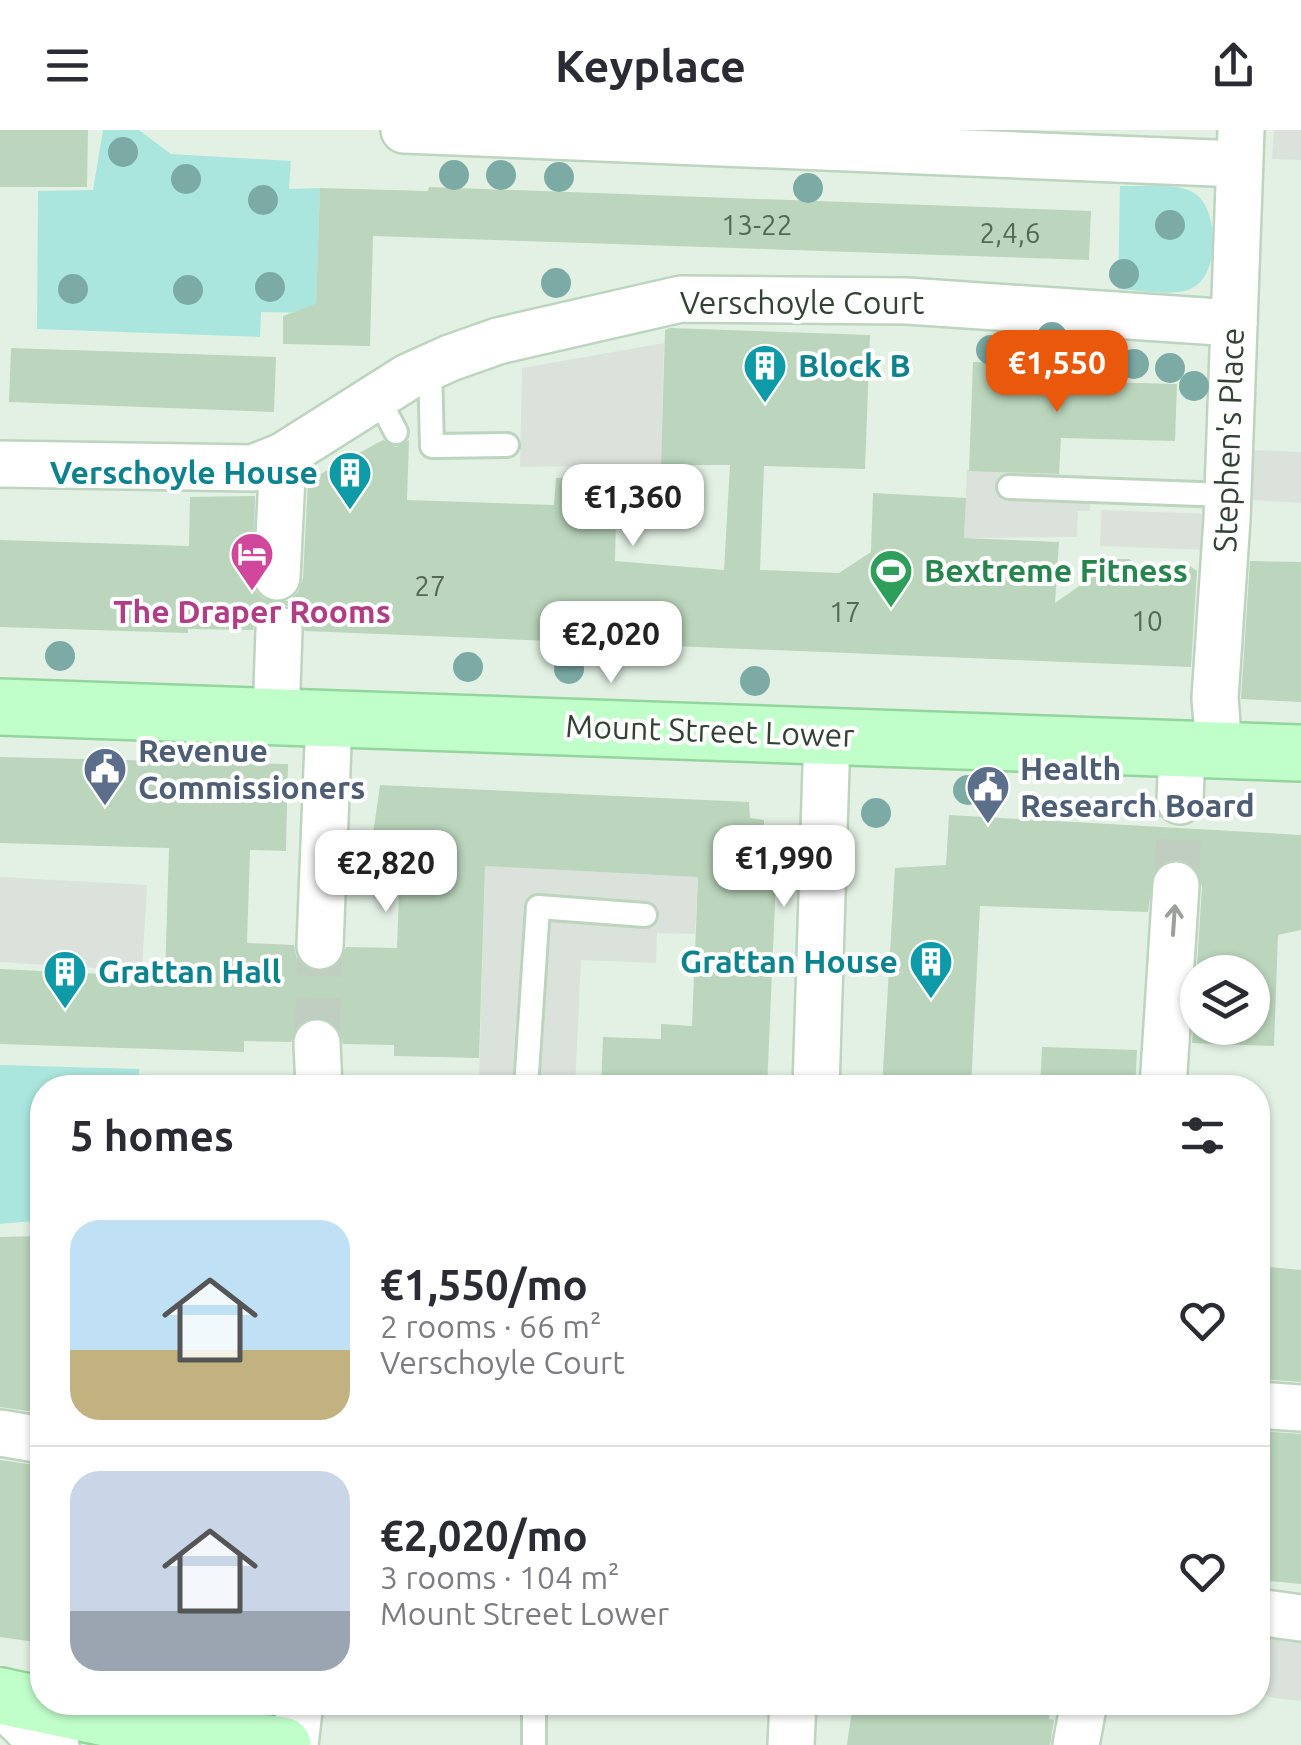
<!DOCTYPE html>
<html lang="en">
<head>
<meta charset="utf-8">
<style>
  body { margin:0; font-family:Ubuntu,sans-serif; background:#f2f2f3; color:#2b2b33; height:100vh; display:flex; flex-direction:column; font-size:38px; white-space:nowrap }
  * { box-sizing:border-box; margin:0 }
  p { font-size:32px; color:#7c7c81 }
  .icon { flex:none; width:55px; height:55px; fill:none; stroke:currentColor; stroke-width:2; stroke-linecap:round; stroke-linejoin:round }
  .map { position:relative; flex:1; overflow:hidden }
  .side { position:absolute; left:30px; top:945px; width:1240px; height:640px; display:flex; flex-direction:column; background:#fff; border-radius:40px; box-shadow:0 2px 8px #0004 }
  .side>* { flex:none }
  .tools { position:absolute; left:1180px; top:825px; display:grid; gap:20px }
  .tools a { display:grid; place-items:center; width:90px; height:90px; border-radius:50%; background:#fff; box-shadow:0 2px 8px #0004; font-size:50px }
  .price { position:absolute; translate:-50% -85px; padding:0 22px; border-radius:20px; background:#fff; color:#222; font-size:32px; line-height:65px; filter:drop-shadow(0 2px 5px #0008) }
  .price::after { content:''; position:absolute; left:50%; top:60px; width:30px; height:22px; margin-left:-15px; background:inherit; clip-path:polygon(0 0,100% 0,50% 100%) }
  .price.current { background:#ea580c; color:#fff }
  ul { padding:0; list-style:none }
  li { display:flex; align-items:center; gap:30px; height:250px; padding:0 40px }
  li+li { border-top:2px solid #e1e1e2 }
  li span { display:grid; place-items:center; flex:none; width:280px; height:200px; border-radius:30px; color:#555 }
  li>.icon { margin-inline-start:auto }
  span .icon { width:120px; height:120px; fill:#fffc; stroke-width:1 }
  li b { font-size:42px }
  h2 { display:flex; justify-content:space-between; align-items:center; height:120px; padding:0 40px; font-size:42px }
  header { display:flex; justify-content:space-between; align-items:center; height:130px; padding:0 40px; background:#fff; font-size:45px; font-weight:600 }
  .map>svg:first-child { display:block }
</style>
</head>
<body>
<header><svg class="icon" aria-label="menu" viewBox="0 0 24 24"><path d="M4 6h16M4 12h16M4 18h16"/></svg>Keyplace<svg class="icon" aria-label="share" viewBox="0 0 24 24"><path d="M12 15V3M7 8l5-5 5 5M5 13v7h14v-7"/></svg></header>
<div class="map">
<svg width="1301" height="1615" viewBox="0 0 1301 1615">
  <rect width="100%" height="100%" fill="#e3f1e4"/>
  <!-- green -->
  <g fill="#abe6de">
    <path d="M 103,0 L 139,0 L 171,24 L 291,31 L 289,59 L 320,58 L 316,183 L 261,182 L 260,207 L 37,199 L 38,61 L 93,60 Z"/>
    <path d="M 1120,56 C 1141,57 1180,51 1197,65 C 1219,83 1221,149 1188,160 C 1169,166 1138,160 1118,159 Z"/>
    <path d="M 0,935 L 139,939 L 139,957 L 42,958 L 42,988 L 31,989 L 34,1091 L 0,1094 Z"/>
  </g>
  <!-- parking -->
  <g fill="#dbe2db">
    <path d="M 1274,0 L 1301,0 L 1301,30 L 1272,29 Z"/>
    <path d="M 664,213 L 661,335 L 520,337 L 522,238 Z"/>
    <path d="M 1252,320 L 1301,322 L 1301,373 L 1252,370 Z"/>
    <path d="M 967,340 L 1091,346 L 1090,381 L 1078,381 L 1077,407 L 964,408 Z"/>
    <path d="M 1101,380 L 1212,384 L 1211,420 L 1100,416 Z"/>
    <path d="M 485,736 L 698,747 L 695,804 L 657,803 L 656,833 L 581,830 L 575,957 L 479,951 Z"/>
    <path d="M 0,747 L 147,755 L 142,841 L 0,832 Z"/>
    <path d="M 1258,1489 L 1301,1495 L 1301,1571 L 1269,1567 L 1258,1556 Z"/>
  </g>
  <!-- building -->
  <g fill="#bbd6bc" fill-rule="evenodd">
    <path d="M 0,0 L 88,0 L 87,57 L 0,57 Z"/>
    <path d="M 429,57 L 1091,81 L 1089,130 L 373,106 L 370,216 L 283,214 L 283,186 L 316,174 L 320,58 L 428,61 Z"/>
    <path d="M 670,198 L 870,205 L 865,339 L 764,336 L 760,440 L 839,443 L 871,422 L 873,363 L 966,368 L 964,408 L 1059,412 L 1055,473 L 1118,429 L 1129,429 L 1151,448 L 1175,433 L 1186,433 L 1197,441 L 1191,537 L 305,501 L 294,478 L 279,474 L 257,485 L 253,500 L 188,499 L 188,503 L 0,497 L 0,410 L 189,416 L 190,367 L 255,366 L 253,458 L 264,469 L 288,471 L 298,462 L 303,448 L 308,351 L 383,310 L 396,317 L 409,310 L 407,370 L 554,375 L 556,348 L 617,351 L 615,431 L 724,440 L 730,335 L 661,335 L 665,200 Z"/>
    <path d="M 11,218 L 276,227 L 274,282 L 9,272 Z"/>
    <path d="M 973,232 L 1064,235 L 1064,251 L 1177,254 L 1175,311 L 1061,308 L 1059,344 L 969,341 Z"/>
    <path d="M 1250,431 L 1301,432 L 1301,572 L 1241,569 Z"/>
    <path d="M 0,627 L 288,634 L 286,721 L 250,720 L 247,813 L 294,815 L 297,829 L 318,842 L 333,839 L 346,817 L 397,818 L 400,734 L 369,733 L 380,655 L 749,672 L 750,688 L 764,690 L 764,704 L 778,704 L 767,958 L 601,958 L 603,907 L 661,909 L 661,894 L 692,896 L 698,747 L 485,736 L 479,928 L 394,926 L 394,915 L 343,914 L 338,898 L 317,887 L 302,892 L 291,912 L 244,911 L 244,922 L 0,914 L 0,839 L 165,847 L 169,718 L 0,713 Z"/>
    <path d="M 949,685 L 1301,705 L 1301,800 L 1278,805 L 1274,916 L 1192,913 L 1202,756 L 1191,734 L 1177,729 L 1154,741 L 1148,782 L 980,776 L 971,958 L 882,958 L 895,738 L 946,735 ZM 1198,842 L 1252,842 L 1252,898 L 1198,898 Z"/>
    <path d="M 1042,917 L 1137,920 L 1135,958 L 1040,958 Z"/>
    <path d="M 37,1106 L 40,1196 L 42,1283 L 0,1277 L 0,1107 Z"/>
    <path d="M 1269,1137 L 1301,1140 L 1301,1252 L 1258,1249 L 1258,1211 L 1265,1211 Z"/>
    <path d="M 1258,1301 L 1301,1304 L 1301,1454 L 1258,1450 Z"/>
    <path d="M 0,1330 L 42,1336 L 42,1513 L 0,1507 Z"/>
    <path d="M 853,1572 L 937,1572 L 1007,1583 L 1009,1573 L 1050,1579 L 1049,1589 L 1054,1590 L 1050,1615 L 847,1615 Z"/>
  </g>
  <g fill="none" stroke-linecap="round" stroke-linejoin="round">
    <!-- minor-tunnel -->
    <g stroke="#c0cec1" stroke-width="45" stroke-dasharray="45 22" stroke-linecap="butt">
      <path d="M 1176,755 L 1180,671"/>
      <path d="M 317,913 L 320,816"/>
    </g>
    <defs>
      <g id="service">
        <path d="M 430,237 L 432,316 L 507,315"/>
        <path d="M 377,266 L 396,302"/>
        <path d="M 1009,357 L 1227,365"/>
        <path d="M 526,958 L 538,777 L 645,785"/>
        <path d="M 534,1615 L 534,1572"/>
      </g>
      <g id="minor">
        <path d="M 404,0 L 1239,34"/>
        <path d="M 0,334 L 253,338 L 283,326 L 408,247 L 450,228 L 498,211 L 681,169 L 907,171 L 1234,193"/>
        <path d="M 277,447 L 283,326"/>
        <path d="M 276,587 L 279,500"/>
        <path d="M 1219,619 L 1215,568 L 1227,389 L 1241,0"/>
        <path d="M 1180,671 L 1182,618"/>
        <path d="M 320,816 L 329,588"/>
        <path d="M 317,913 L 319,958"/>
        <path d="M 816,958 L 827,605"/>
        <path d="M 1163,958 L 1176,755"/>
        <path d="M 1258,1275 L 1301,1278"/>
        <path d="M 0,1303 L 42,1310"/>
        <path d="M 1258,1482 L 1301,1488"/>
        <path d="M 295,1615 L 300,1572"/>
        <path d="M 791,1615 L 793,1572"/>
        <path d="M 1076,1615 L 1084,1572"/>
      </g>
      <path id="tertiary" d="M 1,1566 L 51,1615"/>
      <g id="secondary">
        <path d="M 0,577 L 1301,623"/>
        <path d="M 0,1566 L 154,1598 L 283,1615"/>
      </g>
    </defs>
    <!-- service casing -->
    <use href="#service" stroke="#bdd4be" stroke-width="28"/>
    <!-- minor casing -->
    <use href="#minor" stroke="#bdd4be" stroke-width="50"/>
    <!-- tertiary casing -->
    <use href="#tertiary" stroke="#bdd4be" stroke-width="60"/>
    <!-- secondary casing -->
    <use href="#secondary" stroke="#94d59d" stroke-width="60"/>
    <!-- service -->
    <use href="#service" stroke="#fff" stroke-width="22"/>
    <!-- minor -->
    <use href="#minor" stroke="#fff" stroke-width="45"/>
    <!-- tertiary -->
    <use href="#tertiary" stroke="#fff" stroke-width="55"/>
    <!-- secondary -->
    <use href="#secondary" stroke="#c0feca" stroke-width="55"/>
  </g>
  <!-- trees -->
  <g fill="#7caba6">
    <circle cx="123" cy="22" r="15"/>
    <circle cx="454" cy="45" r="15"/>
    <circle cx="501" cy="45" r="15"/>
    <circle cx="559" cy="47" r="15"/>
    <circle cx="186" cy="49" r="15"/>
    <circle cx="808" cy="58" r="15"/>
    <circle cx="263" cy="70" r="15"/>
    <circle cx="1170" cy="95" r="15"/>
    <circle cx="1124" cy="144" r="15"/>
    <circle cx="556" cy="153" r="15"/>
    <circle cx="270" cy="157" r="15"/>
    <circle cx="73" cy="159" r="15"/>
    <circle cx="188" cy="160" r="15"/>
    <circle cx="1052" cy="207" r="15"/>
    <circle cx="991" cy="220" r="15"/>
    <circle cx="1134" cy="234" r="15"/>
    <circle cx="1170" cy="238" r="15"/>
    <circle cx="1194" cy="256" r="15"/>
    <circle cx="60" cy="526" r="15"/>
    <circle cx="468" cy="537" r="15"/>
    <circle cx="569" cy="539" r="15"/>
    <circle cx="755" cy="551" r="15"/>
    <circle cx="968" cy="660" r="15"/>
    <circle cx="876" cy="683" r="15"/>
  </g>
  <!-- one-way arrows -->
  <defs><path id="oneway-shaft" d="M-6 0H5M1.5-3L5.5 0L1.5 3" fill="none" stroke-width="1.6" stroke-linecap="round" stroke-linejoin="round" transform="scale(2.5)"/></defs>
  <use stroke="#99a199" href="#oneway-shaft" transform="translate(1174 790) rotate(-86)"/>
  <!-- icons -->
  <defs>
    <symbol id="building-pin" viewBox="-11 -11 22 30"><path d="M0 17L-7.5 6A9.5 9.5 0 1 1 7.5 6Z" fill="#0f9aa8" stroke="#fff"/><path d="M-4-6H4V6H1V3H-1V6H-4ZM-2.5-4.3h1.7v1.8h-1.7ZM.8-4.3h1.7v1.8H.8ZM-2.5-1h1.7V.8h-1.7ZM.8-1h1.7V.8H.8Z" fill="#fff"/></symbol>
    <symbol id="hotel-pin" viewBox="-11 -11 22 30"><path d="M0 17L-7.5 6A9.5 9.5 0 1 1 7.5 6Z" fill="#d1479c" stroke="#fff"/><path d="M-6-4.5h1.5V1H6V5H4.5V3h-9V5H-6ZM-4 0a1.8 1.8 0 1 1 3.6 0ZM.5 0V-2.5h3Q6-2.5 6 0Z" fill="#fff"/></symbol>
    <symbol id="stadium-pin" viewBox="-11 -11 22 30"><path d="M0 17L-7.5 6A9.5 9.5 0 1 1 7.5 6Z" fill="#2e9e5b" stroke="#fff"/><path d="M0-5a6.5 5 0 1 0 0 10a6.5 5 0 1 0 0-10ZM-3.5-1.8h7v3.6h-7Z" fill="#fff"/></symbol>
    <symbol id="civic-pin" viewBox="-11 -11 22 30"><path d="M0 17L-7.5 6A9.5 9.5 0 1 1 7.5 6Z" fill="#5c6f8a" stroke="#fff"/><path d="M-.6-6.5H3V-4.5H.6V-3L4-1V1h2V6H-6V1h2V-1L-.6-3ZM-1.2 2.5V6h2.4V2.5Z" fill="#fff"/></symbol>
  </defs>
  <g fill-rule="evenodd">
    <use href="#building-pin" x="740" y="211" width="50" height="68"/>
    <use href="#building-pin" x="325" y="318" width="50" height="68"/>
    <use href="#hotel-pin" x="227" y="399" width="50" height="68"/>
    <use href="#stadium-pin" x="866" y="416" width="50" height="68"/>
    <use href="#civic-pin" x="80" y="614" width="50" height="68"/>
    <use href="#civic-pin" x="963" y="632" width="50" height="68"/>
    <use href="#building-pin" x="906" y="807" width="50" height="68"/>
    <use href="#building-pin" x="40" y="817" width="50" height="68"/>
  </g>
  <g text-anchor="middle" stroke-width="8" stroke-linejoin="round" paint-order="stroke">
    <!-- number labels -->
    <g font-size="28" fill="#556855">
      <text x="757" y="105">13-22</text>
      <text x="1010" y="113">2,4,6</text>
      <text x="430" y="466">27</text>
      <text x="845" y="492">17</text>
      <text x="1147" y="501">10</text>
    </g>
    <!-- street labels -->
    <g font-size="32" fill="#334333" stroke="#fff">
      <text x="802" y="184">Verschoyle Court</text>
      <text transform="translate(1229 310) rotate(-88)" y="11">Stephen's Place</text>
      <text transform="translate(710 601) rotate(2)" y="11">Mount Street Lower</text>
    </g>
    <!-- culture labels -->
    <g font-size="32" font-weight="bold" fill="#0d838f" stroke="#fff" text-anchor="start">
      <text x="798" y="247">Block B</text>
      <text x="318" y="354" text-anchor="end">Verschoyle House</text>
      <text x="898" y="843" text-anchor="end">Grattan House</text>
      <text x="98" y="853">Grattan Hall</text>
    </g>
    <!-- leisure labels -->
    <g font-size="32" font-weight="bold" fill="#27864d" stroke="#fff" text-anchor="start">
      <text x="924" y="452">Bextreme Fitness</text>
    </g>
    <!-- hotel labels -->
    <g font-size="32" font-weight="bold" fill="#b23c85" stroke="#fff">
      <text x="252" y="493">The Draper Rooms</text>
    </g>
    <!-- service labels -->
    <g font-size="32" font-weight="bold" fill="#4e5e75" stroke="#fff" text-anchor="start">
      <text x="138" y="632">Revenue<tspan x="138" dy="37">Commissioners</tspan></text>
      <text x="1020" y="650">Health<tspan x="1020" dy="37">Research Board</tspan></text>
    </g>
  </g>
</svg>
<div class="tools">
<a><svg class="icon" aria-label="layers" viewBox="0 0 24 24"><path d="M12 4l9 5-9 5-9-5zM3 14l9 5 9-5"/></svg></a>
</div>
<b class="price current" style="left:1057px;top:285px">€1,550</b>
<b class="price" style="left:633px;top:419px">€1,360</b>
<b class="price" style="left:611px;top:556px">€2,020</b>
<b class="price" style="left:784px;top:780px">€1,990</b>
<b class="price" style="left:386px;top:785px">€2,820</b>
<section class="side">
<h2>5 homes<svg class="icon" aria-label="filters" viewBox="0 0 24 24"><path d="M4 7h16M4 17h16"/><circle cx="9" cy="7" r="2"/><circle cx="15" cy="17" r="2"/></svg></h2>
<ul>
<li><span style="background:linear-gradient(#bfe0f5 65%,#c2b280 0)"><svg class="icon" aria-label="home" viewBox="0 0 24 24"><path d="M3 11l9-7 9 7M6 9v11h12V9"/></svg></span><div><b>€1,550/mo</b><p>2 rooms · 66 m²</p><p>Verschoyle Court</p></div><svg class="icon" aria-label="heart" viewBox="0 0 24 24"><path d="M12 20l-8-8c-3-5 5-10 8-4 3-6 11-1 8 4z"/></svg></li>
<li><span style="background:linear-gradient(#c9d6e8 70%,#9aa5b1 0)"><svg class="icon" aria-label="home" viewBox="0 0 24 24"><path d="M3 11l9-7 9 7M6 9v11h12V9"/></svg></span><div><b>€2,020/mo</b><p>3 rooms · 104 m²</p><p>Mount Street Lower</p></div><svg class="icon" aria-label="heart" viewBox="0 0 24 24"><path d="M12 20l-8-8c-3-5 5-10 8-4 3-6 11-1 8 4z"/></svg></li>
</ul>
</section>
</div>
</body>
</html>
